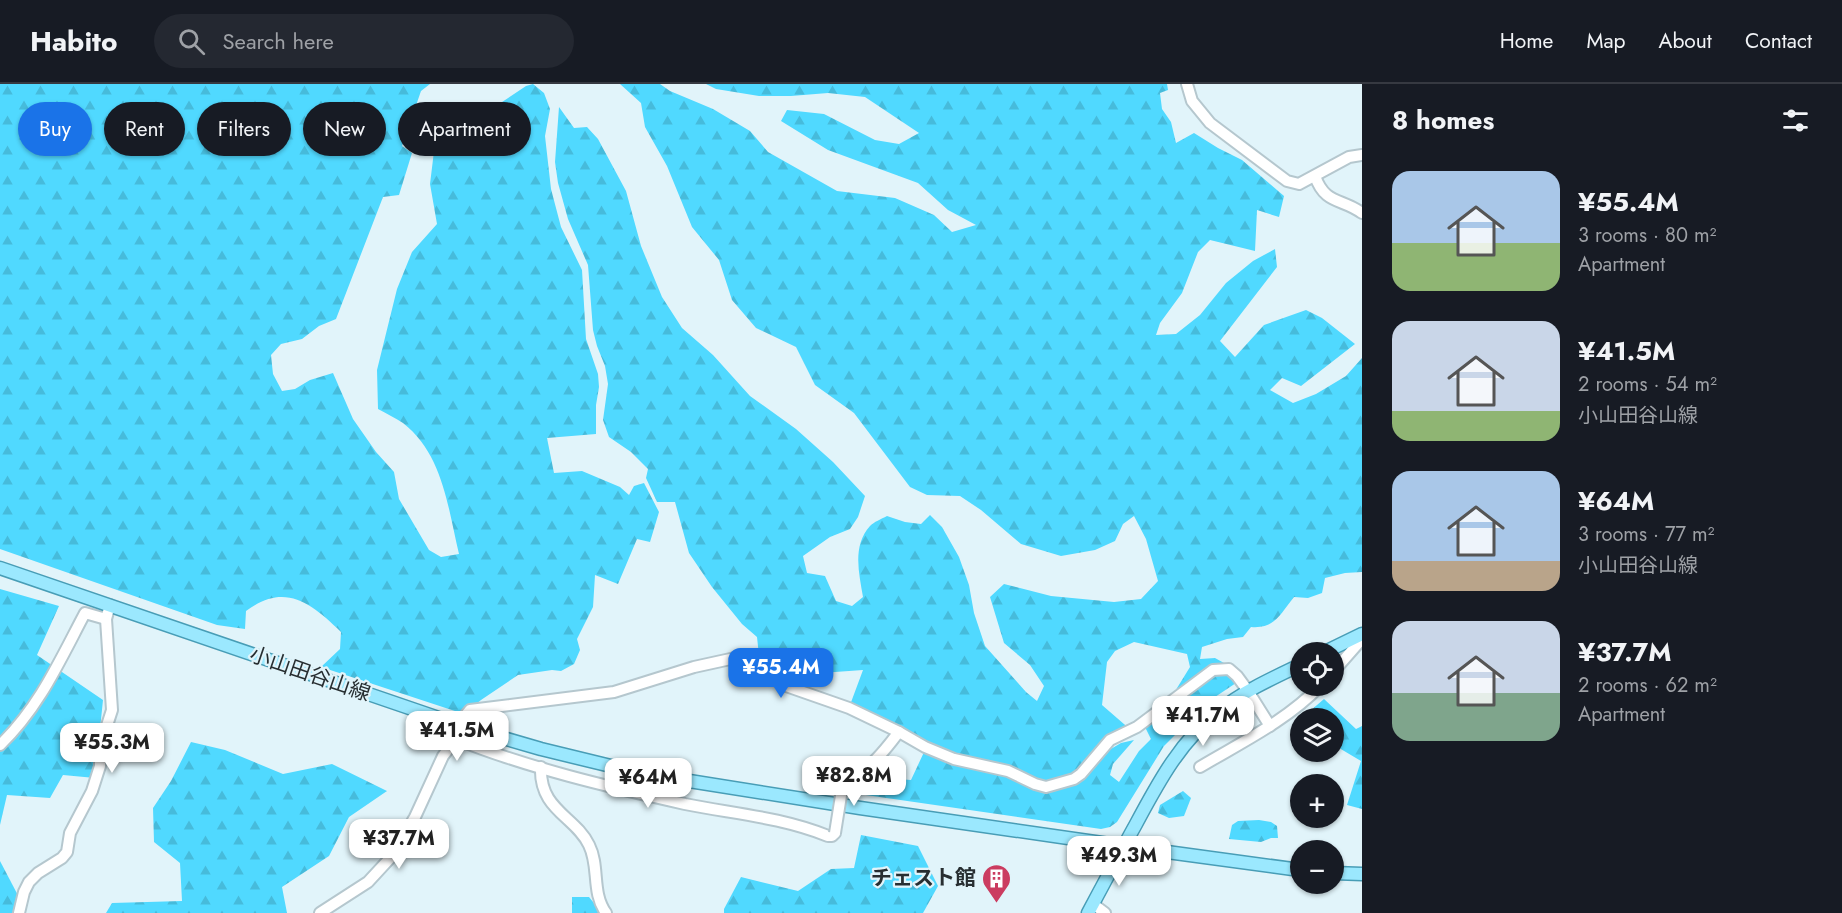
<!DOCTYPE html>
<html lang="en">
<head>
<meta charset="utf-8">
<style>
  body { margin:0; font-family:Jost,"Noto Sans JP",sans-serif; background:#242831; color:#f1f3f6; height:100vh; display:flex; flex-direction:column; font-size:22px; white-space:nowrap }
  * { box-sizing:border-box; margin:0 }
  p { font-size:20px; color:#9ea1a6 }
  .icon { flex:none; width:33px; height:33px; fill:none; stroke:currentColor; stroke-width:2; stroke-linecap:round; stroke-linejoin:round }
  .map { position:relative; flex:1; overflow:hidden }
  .drawer { display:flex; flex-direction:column; background:#171b24; width:480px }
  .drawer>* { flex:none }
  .banner { position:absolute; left:18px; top:18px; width:570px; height:54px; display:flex; gap:12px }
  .buttons { position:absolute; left:1290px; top:558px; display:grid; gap:12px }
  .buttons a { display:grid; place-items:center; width:54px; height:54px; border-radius:50%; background:#171b24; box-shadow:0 2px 4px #0004; font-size:30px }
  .price { position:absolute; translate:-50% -51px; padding:0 14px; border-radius:12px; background:#fff; color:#222; font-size:20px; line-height:39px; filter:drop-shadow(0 2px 3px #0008) }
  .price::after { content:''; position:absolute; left:50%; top:36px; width:18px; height:14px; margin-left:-9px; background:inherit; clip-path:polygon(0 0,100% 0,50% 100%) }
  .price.active { background:#1a73e8; color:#fff }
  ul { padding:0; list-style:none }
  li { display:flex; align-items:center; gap:18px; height:150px; padding:0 30px }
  li span { display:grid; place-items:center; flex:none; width:168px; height:120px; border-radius:18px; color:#555 }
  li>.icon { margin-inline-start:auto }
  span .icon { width:72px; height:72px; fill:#fffc; stroke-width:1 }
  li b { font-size:26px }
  h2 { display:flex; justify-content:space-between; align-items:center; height:72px; padding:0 30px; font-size:26px }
  .chip { padding:0 21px; border-radius:27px; background:#171b24; box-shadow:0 2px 4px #0004; font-size:21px; line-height:54px }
  .chip.active { background:#1a73e8; color:#fff }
  header { display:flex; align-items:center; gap:36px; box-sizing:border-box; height:84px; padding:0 30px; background:#171b24; border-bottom:2px solid #363941 }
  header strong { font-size:28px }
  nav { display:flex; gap:33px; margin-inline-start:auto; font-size:21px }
  .search { width:420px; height:54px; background:#242831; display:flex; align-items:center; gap:15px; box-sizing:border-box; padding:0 21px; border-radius:33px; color:#9ea1a6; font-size:22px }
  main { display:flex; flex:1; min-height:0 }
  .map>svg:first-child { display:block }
</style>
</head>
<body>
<header>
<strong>Habito</strong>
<div class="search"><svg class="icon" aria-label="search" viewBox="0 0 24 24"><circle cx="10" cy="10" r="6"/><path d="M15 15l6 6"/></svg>Search here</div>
<nav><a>Home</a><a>Map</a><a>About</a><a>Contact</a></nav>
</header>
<main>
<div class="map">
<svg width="1362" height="829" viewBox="0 0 1362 829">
  <defs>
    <pattern id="forest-firs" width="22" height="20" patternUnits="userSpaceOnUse" patternTransform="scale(1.5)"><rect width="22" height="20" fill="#50d9ff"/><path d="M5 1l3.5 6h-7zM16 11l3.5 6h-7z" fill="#46bbdb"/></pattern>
  </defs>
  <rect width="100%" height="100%" fill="#e1f4fa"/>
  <!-- forest -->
  <g fill="url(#forest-firs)">
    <path d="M 0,0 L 430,0 L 421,7 L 402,62 L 412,69 L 399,111 L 383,113 L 336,235 L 319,242 L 302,255 L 281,260 L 271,271 L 273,290 L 282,307 L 295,305 L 310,296 L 333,289 L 353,335 L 376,368 L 394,388 L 399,415 L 429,466 L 441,473 L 459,470 C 448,424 443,370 403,339 C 395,334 386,329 378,325 L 377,286 L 397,205 L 412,168 L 437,140 L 430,100 L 435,59 L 448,41 L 475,27 L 493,24 L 526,2 L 533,0 L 544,9 L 550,25 L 545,52 L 551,105 L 561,143 L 582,186 L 586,255 L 598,290 L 599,303 L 596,321 L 596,350 L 547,354 L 554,389 L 582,387 L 620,403 L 629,411 L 634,402 L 644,399 L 659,428 L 650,458 L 637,455 L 618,500 L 595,491 L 593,523 L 577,555 L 580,566 L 574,580 L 561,587 L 552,586 L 518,591 L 481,616 L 464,630 L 321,583 L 340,565 L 341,548 C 311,519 285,498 246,527 L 245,545 L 217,541 L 0,465 Z"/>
    <path d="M 620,0 L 660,0 L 670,7 L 713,25 L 750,47 L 768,68 L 837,107 L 895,114 L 934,131 L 952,148 L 976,141 L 948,126 L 918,99 L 828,66 L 781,37 L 787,26 L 824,30 L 875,56 L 899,60 L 919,49 L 865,13 L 828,9 L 791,12 L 759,12 L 716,5 L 706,0 L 1167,0 L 1168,6 L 1160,9 L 1162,25 L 1171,38 L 1176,59 L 1194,49 L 1218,64 L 1242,76 L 1284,112 L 1279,133 L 1257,126 L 1255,167 L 1210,156 L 1198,168 L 1182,209 L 1160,239 L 1156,251 L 1176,250 L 1200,231 L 1226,199 L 1253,177 L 1275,165 L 1277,183 L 1220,257 L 1235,273 L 1264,241 L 1306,226 L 1322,234 L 1355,260 L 1301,302 L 1282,294 L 1270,306 L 1293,319 L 1316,310 L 1346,292 L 1362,274 L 1362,488 L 1345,489 L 1325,494 L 1322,509 L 1308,514 L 1294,513 C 1280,530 1275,545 1251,543 L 1243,553 L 1227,555 L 1202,563 L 1200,575 L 1215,574 L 1224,579 L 1193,598 L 1169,617 L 1190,583 L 1187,570 L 1134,558 L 1115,567 L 1107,578 L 1102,621 L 1132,647 L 1119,653 L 1104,669 L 1121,659 L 1134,656 L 1113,680 L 1110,691 L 1119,698 L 1139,667 L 1151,655 L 1145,643 C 1158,632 1207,589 1222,589 C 1228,588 1232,595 1236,599 L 1209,617 L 1164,662 L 1117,738 L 1110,743 L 1101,745 L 845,708 L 847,695 L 869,693 L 911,696 L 925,666 L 850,621 L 863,586 L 821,589 L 760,581 L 757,553 L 742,540 L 712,503 L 689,469 L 675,418 L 657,418 L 646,394 L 648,385 L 631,368 L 609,353 L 603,336 L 608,300 L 605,282 L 597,262 L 593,246 L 588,181 L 568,135 L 558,99 L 555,78 L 559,23 L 574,44 L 587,43 L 598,55 L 626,107 L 641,162 L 662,213 L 682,244 L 713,271 L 750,312 L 796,345 L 833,378 L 865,412 L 858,433 L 850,445 L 830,453 L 803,472 L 807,489 L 825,492 L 836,517 L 852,522 L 863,513 C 859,489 852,462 870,442 C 874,438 881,435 887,432 L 905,438 L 921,440 L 930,431 L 942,443 L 959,473 L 969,501 L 974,529 L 985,562 L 1026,608 L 1037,617 L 1044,602 L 1030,581 L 1004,559 L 990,513 L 1004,500 L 1051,512 L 1114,518 L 1141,515 L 1158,497 L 1146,455 L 1134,432 L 1123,440 L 1115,457 L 1095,466 L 1061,472 L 1021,460 L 981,426 L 960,412 L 927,411 L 910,403 L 854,329 L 815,301 L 796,263 L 756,244 L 732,216 L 719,176 L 692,143 L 667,82 L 645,43 L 641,19 Z"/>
    <path d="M 0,505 L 59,522 L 37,571 L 103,616 L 95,694 L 63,691 L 50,714 L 7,711 L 0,741 Z"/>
    <path d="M 1324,615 L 1356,645 L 1362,642 L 1362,725 L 1347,721 L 1361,677 L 1334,661 L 1334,634 L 1303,633 Z"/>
    <path d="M 191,658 L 225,666 L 283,690 L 332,680 L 387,707 L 349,733 L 329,772 L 282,803 L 287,829 L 106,829 L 112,819 L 182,817 L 180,779 L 154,758 L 153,724 L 171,697 Z"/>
    <path d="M 1183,707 L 1191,714 L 1184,732 L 1169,734 L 1158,729 L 1160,721 Z"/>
    <path d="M 1259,736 L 1271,738 L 1277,742 L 1278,754 L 1271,754 L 1261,758 L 1229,755 L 1232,741 L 1238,737 Z"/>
    <path d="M 861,751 L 918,762 L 938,802 L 923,829 L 724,829 L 724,825 L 741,793 L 798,807 L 831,785 L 854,784 Z"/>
    <path d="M 0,777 L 22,819 L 17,829 L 0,829 Z"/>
    <path d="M 572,813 L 589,813 L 602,829 L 572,829 Z"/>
  </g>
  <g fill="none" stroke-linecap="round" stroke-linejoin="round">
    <defs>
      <g id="minor">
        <path d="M 1187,0 L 1192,17 L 1210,39 L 1287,97 L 1299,100 L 1349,73 L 1362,71"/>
        <path d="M 1315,92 C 1325,121 1342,114 1362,129"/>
        <path d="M 1334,587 L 1362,555"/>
        <path d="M 456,655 C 528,684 609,703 685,720 C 735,730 780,733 828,752 L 832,752 L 835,749"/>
        <path d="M 0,661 C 39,624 60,576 85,529 L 106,535"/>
        <path d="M 541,683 C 539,726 575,732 589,761 C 600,783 591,808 606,829"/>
        <path d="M 1200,683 C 1242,658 1286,637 1320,602"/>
        <path d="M 844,693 C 851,688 859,689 866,684 C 879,675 889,660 899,648"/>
        <path d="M 1093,820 L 1105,829"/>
        <path d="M 19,829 L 24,808 L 29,798 L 38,789 L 62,774 L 67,768 L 70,749 L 92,707 L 100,682 L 100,663 L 112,626 L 106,535 L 110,521"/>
        <path d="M 320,829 L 368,798 L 392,772 L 415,733 L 443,672 L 456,655 L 465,632 L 470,626 L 614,608 L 694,583 L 735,574 L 746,577 L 786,602 L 849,624 L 899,648 L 925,663 L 954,675 L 1008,687 L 1035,700 L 1046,703 L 1074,695 L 1081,690 L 1110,656 L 1137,643 L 1213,586 L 1229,585 L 1237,592 L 1248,607 L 1270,642"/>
      </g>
      <g id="major">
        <path d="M 0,484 L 462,642 L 541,665 L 615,683 L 683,696 L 860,724 L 1123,762 L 1300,786"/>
        <path d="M 1325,568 L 1362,550"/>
        <path d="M 1334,789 L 1362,790"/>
        <path d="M 1088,829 C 1104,799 1120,769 1136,740 C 1159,697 1181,656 1220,626 C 1244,607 1273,594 1300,581"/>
      </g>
    </defs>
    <!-- minor casing -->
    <use href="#minor" stroke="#b5c7ce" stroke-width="14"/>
    <!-- major casing -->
    <use href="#major" stroke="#489db6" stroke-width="15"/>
    <!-- minor -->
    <use href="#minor" stroke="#fff" stroke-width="10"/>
    <!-- major -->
    <use href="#major" stroke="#9be8fe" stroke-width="12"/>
    <defs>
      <path id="minor-bridge" d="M 835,749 L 844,693"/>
    </defs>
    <!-- minor-bridge casing -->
    <use href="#minor-bridge" stroke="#b5c7ce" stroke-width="14" stroke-linecap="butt"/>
    <!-- minor-bridge -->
    <use href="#minor-bridge" stroke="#fff" stroke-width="10"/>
  </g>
  <!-- icons -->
  <defs>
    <symbol id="building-pin" viewBox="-11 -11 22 30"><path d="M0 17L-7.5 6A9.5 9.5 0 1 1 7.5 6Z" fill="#cb3c60" stroke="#e1f4fa"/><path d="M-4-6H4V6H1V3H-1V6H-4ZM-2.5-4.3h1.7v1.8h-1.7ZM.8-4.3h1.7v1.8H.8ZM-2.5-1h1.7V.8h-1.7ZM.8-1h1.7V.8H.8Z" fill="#fff"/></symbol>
  </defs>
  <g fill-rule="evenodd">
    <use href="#building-pin" x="980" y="778" width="33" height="45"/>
  </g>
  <g text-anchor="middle" stroke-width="4.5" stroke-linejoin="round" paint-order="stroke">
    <!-- street labels -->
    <g font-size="21" fill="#272e31" stroke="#e1f4fa">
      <text transform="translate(310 590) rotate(19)" y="7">小山田谷山線</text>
    </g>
    <!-- poi labels -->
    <g font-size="21" font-weight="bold" fill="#272e31" stroke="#e1f4fa" text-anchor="end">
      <text x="976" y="801">チェスト館</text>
    </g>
  </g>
</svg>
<div class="buttons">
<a><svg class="icon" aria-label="locate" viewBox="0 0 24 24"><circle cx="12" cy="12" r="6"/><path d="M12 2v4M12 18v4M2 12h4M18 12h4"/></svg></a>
<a><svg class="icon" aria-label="layers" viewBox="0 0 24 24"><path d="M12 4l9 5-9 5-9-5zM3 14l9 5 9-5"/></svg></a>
<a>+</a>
<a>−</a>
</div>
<b class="price active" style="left:781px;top:615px">¥55.4M</b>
<b class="price" style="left:1203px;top:663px">¥41.7M</b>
<b class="price" style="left:457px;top:678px">¥41.5M</b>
<b class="price" style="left:112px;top:690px">¥55.3M</b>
<b class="price" style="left:854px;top:723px">¥82.8M</b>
<b class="price" style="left:648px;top:725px">¥64M</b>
<b class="price" style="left:399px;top:786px">¥37.7M</b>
<b class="price" style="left:1119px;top:803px">¥49.3M</b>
<div class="banner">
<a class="chip active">Buy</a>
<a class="chip">Rent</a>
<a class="chip">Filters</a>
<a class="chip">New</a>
<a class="chip">Apartment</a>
</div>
</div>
<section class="drawer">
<h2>8 homes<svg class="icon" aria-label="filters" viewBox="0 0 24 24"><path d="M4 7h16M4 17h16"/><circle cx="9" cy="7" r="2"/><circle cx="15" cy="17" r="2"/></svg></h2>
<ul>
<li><span style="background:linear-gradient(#a9c7e8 60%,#8fb573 0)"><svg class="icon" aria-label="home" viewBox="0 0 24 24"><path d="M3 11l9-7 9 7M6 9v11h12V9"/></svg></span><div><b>¥55.4M</b><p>3 rooms · 80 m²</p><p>Apartment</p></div></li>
<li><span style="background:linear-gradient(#c9d6e8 75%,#8fb573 0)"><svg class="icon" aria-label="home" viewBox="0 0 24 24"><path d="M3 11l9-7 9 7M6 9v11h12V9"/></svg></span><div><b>¥41.5M</b><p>2 rooms · 54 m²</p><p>小山田谷山線</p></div></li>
<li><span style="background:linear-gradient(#a9c7e8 75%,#b9a48a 0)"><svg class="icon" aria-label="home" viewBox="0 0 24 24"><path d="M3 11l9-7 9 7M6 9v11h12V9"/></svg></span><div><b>¥64M</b><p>3 rooms · 77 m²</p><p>小山田谷山線</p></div></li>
<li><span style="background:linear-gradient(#c9d6e8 60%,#7fa58c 0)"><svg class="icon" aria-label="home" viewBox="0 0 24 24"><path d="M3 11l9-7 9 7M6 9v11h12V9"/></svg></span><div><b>¥37.7M</b><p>2 rooms · 62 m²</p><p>Apartment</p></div></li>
</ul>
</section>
</main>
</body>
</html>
